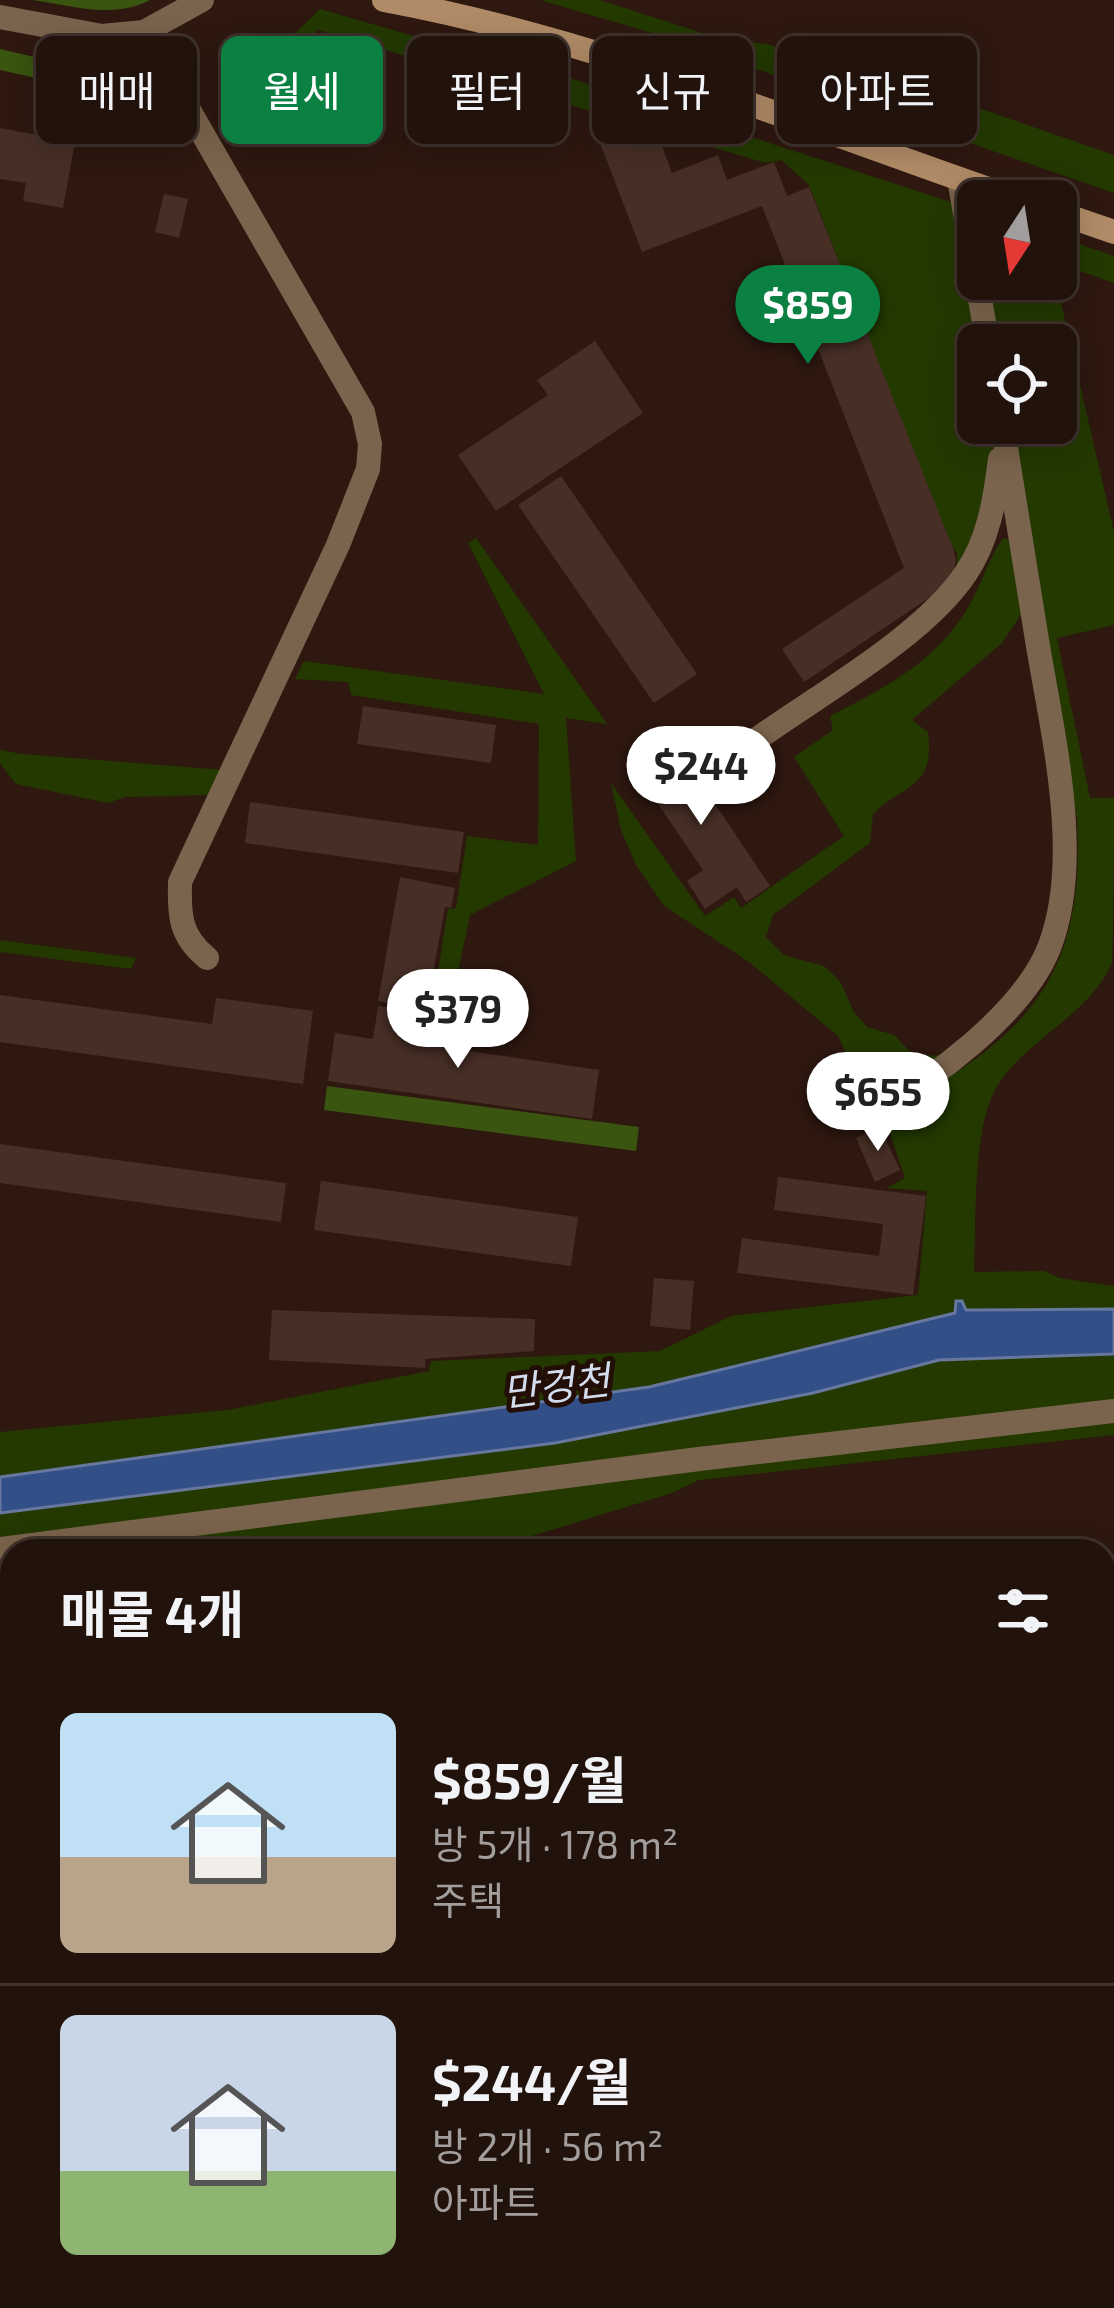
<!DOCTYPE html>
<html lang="ko">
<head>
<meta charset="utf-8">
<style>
  body { margin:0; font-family:"Exo 2","Noto Sans KR",sans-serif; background:#2a1b15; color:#f1f3f6; height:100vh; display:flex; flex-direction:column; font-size:45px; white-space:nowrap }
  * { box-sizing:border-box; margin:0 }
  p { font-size:39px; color:#a29e9d }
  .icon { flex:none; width:66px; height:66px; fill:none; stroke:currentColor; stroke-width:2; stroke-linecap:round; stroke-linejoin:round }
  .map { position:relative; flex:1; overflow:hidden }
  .details { position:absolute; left:0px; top:1539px; width:1116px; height:771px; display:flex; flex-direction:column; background:#22120c; border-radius:36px 36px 0 0; box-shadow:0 6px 30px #0003,0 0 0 3px #3f322d }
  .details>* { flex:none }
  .guide { position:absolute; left:36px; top:36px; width:1044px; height:108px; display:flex; gap:24px }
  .needle { width:78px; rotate:192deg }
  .buttons { position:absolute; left:957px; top:180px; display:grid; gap:24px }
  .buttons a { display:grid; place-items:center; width:120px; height:120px; border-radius:18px; background:#22120c; box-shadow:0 6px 30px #0003,0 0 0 3px #3f322d; font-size:60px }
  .price { position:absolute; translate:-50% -102px; padding:0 27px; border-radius:42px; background:#fff; color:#222; font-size:39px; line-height:78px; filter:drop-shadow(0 3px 6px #0008) }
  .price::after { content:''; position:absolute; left:50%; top:72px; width:36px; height:27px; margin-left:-18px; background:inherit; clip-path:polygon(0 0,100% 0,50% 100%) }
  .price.selected { background:#0b8043; color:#fff }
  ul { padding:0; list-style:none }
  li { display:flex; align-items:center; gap:36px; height:300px; padding:0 60px }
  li+li { border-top:3px solid #3f322d }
  li span { display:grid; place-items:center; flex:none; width:336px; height:240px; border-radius:18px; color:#555 }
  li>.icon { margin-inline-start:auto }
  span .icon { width:144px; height:144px; fill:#fffc; stroke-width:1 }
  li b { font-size:51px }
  h2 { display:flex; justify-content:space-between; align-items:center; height:144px; padding:0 60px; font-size:51px }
  .tag { padding:0 42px; border-radius:18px; background:#22120c; box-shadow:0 6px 30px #0003,0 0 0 3px #3f322d; font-size:42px; line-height:108px }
  .tag.selected { background:#0b8043; color:#fff }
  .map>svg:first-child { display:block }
</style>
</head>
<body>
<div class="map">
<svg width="1114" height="2308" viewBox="0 0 1114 2308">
  <rect width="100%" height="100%" fill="#2e1810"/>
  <!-- green -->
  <g fill="#233900">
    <path d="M 540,0 L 600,0 L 718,38 L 766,44 L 869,70 L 1114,155 L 1114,193 L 652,33 Z"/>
    <path d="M 320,9 L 483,56 L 521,62 L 954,203 L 978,345 L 978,423 L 992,423 C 1000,487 986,513 957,568 L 957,553 L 946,537 L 809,185 L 781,160 L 766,163 L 318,30 L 228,130 L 219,116 L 225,102 Z"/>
    <path d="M 1056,236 L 1114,256 L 1114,283 L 1063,265 L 1059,294 L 1114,532 L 1114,625 L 1057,638 L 1090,798 L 1114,798 C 1114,827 1114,944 1112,963 C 1090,1014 1029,1038 999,1083 C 971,1126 977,1220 974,1272 L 1044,1271 L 1059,1278 L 1114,1286 L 1114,1309 L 965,1310 L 956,1302 L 955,1313 L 649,1387 L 0,1477 L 0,1432 L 227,1410 L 429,1371 L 431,1361 L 660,1351 L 731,1316 L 918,1295 L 927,1191 L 887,1188 L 905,1178 L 884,1116 C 1021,1039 1086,986 1077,819 L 1011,423 L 1056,423 L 1056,345 L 997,345 L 986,279 L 1056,279 Z"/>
    <path d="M 476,538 L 607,724 L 566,718 L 576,861 L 470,915 L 456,982 L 481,1006 L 433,1002 L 448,909 L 456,908 L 467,836 L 538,845 L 539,724 L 351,695 L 348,682 L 295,679 L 304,661 L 544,694 L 468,543 Z"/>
    <path d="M 1003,538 L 1010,540 L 1024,610 L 1002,643 L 912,720 L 928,732 C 935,789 906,782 873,814 L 870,843 L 773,915 L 766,937 L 784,955 L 824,966 L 840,981 L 854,1012 L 867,1027 L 894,1035 L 914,1056 L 946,1055 L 870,1103 L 838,1036 L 749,962 L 664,906 L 636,865 L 621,830 L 611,783 L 705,916 L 734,897 L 741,908 L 844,836 L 794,757 L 833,730 L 830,716 C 882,689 931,665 964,614 C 980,590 987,561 1003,538 Z"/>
    <path d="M 0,750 L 22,754 L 224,770 L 212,795 L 125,797 L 108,803 L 16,784 L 0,763 Z"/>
    <path d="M 0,940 L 136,958 L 131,969 L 0,952 Z"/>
    <path d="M 1114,1354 L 1114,1406 L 0,1544 L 0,1513 L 555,1443 L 813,1393 L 939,1360 Z"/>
    <path d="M 1114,1421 L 1114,1435 L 699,1480 L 672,1493 L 483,1551 L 58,1551 L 135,1538 Z"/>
    <path d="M 337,2298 L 374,2298 L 377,2308 L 302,2308 Z"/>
  </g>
  <!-- forest -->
  <g fill="#39550f">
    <path d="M 33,0 L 150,0 C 114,19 72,6 33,0 Z"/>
    <path d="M 0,49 L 141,82 L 149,114 L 132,119 L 130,99 L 0,70 Z"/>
    <path d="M 327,1086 L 639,1127 L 636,1151 L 324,1110 Z"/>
  </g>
  <!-- water -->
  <path fill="#324f88" stroke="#67779d" stroke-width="3" d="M 956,1301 L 962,1301 L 966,1310 L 1114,1309 L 1114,1354 L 939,1360 L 813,1393 L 555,1443 L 0,1513 L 0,1477 L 649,1387 L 955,1313 Z"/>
  <!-- building -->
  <g fill="#472f26">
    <path d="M 0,128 L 75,142 L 63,208 L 23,201 L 26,183 L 0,179 Z"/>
    <path d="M 636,129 L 639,136 L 656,130 L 672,173 L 718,155 L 727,180 L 774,162 L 787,196 L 809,187 L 953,548 L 956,561 L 951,583 L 804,682 L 782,649 L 904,568 L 762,206 L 642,252 L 600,143 Z"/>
    <path d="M 164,194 L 188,199 L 179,238 L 155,232 Z"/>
    <path d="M 595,341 L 643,413 L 496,511 L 458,455 L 548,395 L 537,380 Z"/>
    <path d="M 561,476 L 697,674 L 654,703 L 518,505 Z"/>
    <path d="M 363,706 L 496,725 L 491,763 L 357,744 Z"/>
    <path d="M 673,741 L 770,886 L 746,902 L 737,887 L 705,909 L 687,881 L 703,870 L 633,767 Z"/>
    <path d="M 250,802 L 464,832 L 458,873 L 245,843 Z"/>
    <path d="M 400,877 L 455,888 L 451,908 L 445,907 L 426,1011 L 378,1001 Z"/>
    <path d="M 0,995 L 212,1024 L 216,998 L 313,1011 L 303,1084 L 0,1042 Z"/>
    <path d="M 378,1006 L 419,1012 L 415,1043 L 599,1070 L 592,1119 L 328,1081 L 335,1033 L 373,1039 Z"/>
    <path d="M 880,1127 L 900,1170 L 875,1182 L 856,1138 Z"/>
    <path d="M 0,1144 L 286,1183 L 281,1222 L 0,1183 Z"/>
    <path d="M 778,1177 L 926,1196 L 913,1295 L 737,1273 L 742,1238 L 879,1256 L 883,1224 L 774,1210 Z"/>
    <path d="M 321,1181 L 578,1217 L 571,1266 L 314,1230 Z"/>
    <path d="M 654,1278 L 694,1281 L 690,1330 L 650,1326 Z"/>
    <path d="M 272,1310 L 535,1319 L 534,1351 L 425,1359 L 425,1368 L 269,1360 Z"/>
  </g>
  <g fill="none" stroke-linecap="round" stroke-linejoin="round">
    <!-- path -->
    <path stroke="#8e7b75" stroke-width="6" stroke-dasharray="6 9" stroke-linecap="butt" d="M 474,2298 L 479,2308"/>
    <!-- lane -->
    <path stroke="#7b644d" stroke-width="16" d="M 1104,2085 L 1114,2082"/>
    <!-- street -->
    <g stroke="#7b644d" stroke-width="24">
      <path d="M 0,17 L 102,36 L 144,32 L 202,0"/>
      <path d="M 144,32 L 363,412 L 370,444 L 368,469 L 338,545 L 180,882 C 179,916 180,936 207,958"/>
      <path d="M 959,179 L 988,345"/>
      <path d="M 757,739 C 820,694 924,636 966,573 C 989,539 995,499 1000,459"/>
      <path d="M 871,1115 C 931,1080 1022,1015 1049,948 C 1084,859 1052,732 1037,640 C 1025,568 1014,495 1002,423"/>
      <path d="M 0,1549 L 699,1459 L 1114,1411"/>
    </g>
    <!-- secondary -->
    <g stroke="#b18b67" stroke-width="24">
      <path d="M 384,0 C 605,41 811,129 1023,201"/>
      <path d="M 1056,212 L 1114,232"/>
    </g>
  </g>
  <g text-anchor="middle" stroke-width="10" stroke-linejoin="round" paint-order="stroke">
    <!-- water labels -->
    <g font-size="39" font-style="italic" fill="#d2dced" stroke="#230e07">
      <text transform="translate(556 1386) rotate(-7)" y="14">만겅천</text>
    </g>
  </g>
</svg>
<div class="buttons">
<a><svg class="needle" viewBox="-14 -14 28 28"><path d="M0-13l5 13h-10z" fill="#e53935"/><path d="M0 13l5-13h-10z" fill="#a29e9d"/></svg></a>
<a><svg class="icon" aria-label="locate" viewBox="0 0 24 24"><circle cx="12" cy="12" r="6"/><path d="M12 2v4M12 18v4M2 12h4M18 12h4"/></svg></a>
</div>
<b class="price selected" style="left:808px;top:367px">$859</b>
<b class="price" style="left:701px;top:828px">$244</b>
<b class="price" style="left:458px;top:1071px">$379</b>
<b class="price" style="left:878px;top:1154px">$655</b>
<div class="guide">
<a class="tag">매매</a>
<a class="tag selected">월세</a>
<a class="tag">필터</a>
<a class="tag">신규</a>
<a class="tag">아파트</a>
</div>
<section class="details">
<h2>매물 4개<svg class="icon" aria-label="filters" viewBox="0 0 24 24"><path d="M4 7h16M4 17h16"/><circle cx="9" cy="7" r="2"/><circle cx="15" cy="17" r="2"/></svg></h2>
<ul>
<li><span style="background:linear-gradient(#bfe0f5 60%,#b9a48a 0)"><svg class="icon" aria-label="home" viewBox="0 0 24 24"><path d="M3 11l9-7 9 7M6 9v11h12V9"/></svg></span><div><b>$859/월</b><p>방 5개 · 178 m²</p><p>주택</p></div></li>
<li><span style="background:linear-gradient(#c9d6e8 65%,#8fb573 0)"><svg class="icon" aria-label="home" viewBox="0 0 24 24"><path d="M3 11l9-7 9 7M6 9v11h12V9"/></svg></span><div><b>$244/월</b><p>방 2개 · 56 m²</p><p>아파트</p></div></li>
</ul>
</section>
</div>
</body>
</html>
